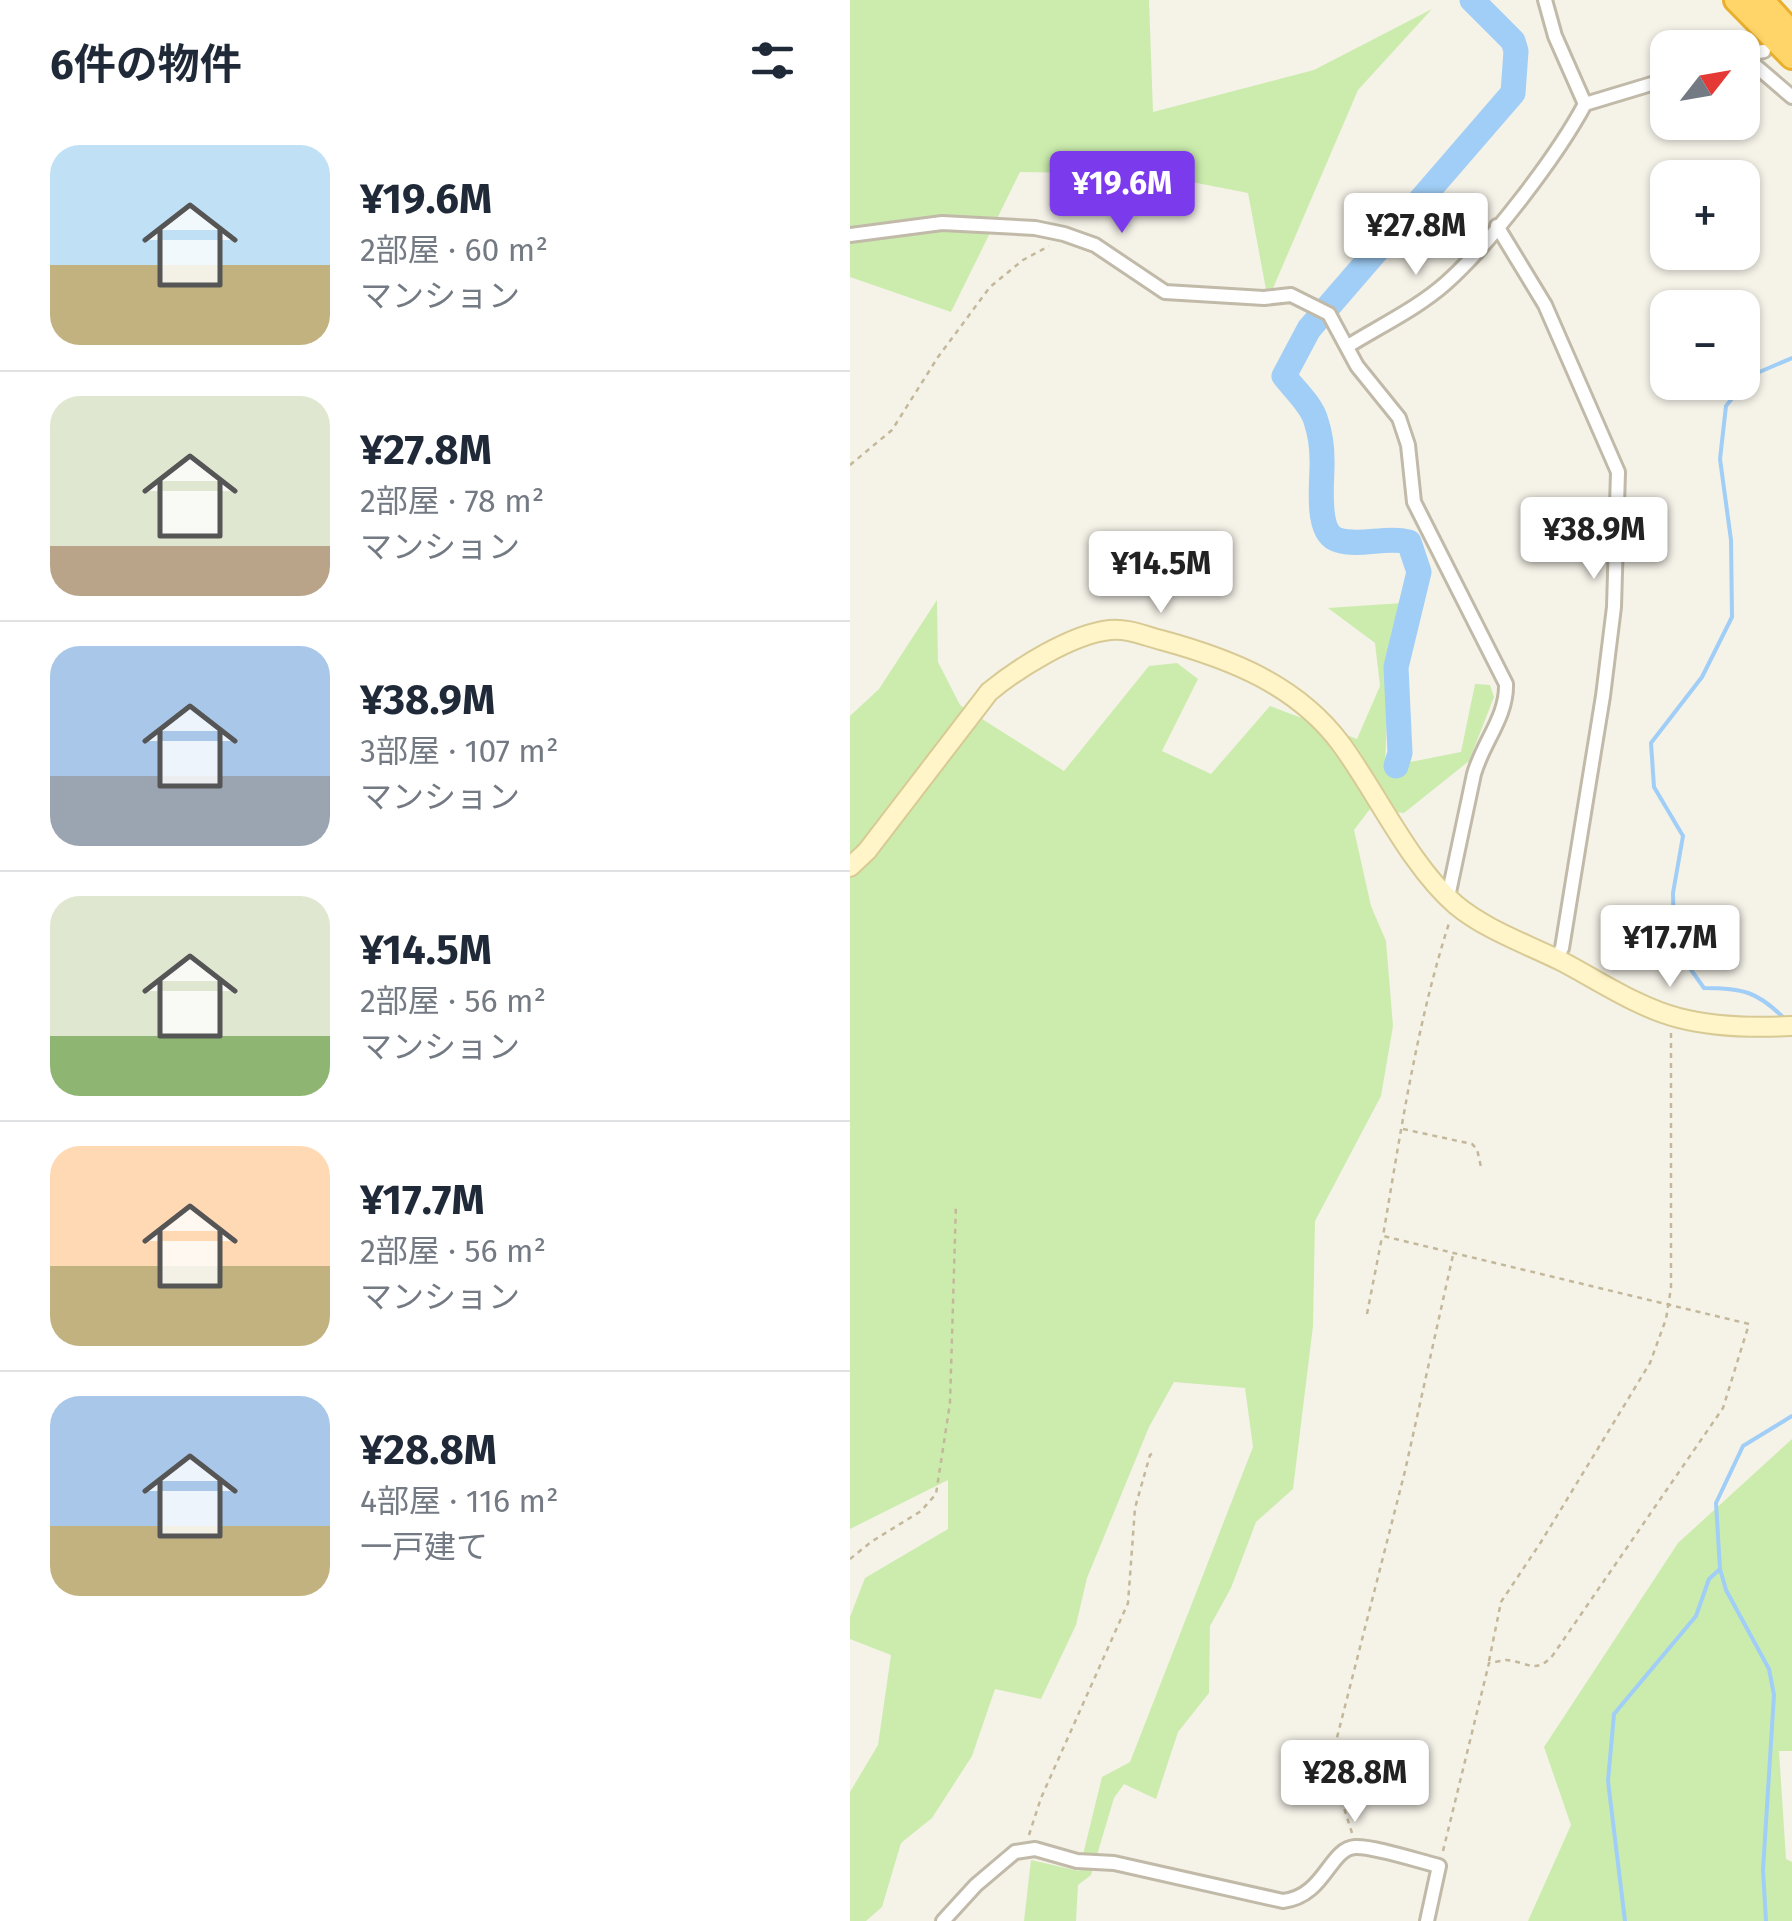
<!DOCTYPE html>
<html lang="ja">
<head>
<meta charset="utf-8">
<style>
  body { margin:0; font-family:"Fira Sans","Noto Sans JP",sans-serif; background:#f2f2f3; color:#1f2937; height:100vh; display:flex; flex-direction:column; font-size:38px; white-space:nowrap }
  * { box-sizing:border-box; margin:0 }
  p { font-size:32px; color:#747a83 }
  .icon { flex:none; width:55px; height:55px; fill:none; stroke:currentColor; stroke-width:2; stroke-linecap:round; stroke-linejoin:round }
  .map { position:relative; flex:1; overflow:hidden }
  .side { display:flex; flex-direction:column; background:#fff; width:850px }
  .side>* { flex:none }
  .needle { width:65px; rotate:59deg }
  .tools { position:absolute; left:800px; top:30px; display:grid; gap:20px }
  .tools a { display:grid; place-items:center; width:110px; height:110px; border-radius:20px; background:#fff; box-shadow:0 2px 8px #0004; font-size:50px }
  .price { position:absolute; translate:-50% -85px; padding:0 22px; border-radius:10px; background:#fff; color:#222; font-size:32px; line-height:65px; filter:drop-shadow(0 2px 5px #0008) }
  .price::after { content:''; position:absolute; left:50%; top:60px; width:30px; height:22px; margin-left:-15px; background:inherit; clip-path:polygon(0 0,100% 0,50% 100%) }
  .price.selected { background:#7c3aed; color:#fff }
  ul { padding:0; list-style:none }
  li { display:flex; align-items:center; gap:30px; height:250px; padding:0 50px }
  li+li { border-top:2px solid #e0e1e3 }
  li span { display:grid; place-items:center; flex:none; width:280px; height:200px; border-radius:30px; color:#555 }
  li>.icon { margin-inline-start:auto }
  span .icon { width:120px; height:120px; fill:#fffc; stroke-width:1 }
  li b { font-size:42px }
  h2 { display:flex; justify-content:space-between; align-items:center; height:120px; padding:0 50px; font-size:42px }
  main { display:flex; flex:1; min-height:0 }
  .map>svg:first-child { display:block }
</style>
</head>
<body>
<main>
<section class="side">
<h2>6件の物件<svg class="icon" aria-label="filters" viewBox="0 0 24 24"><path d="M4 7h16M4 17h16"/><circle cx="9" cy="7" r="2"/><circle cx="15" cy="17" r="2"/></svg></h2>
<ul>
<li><span style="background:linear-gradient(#bfe0f5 60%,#c2b280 0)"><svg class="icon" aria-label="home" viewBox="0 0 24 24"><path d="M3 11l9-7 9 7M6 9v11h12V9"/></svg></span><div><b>¥19.6M</b><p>2部屋 · 60 m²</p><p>マンション</p></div></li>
<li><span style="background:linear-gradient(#dfe7d0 75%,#b9a48a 0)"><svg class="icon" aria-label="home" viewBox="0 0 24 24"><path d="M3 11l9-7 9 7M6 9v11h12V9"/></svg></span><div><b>¥27.8M</b><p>2部屋 · 78 m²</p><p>マンション</p></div></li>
<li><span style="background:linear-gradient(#a9c7e8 65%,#9aa5b1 0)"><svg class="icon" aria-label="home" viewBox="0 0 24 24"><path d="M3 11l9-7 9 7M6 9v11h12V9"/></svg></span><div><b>¥38.9M</b><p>3部屋 · 107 m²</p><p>マンション</p></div></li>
<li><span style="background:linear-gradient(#dfe7d0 70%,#8fb573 0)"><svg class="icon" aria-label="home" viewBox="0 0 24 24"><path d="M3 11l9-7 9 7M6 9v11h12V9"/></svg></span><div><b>¥14.5M</b><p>2部屋 · 56 m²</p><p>マンション</p></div></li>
<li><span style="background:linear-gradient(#ffd9b3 60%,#c2b280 0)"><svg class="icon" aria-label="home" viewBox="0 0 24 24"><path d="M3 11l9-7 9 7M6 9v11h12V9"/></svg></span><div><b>¥17.7M</b><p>2部屋 · 56 m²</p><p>マンション</p></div></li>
<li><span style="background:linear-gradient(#a9c7e8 65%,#c2b280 0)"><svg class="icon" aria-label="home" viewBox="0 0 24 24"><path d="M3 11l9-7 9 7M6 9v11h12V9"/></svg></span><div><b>¥28.8M</b><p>4部屋 · 116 m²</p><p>一戸建て</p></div></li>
</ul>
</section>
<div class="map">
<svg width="942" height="1921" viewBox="0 0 942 1921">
  <rect width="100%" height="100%" fill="#f5f2e8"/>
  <!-- green -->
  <g fill="#ccecae">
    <path d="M 0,0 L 299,0 L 303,112 L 464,70 L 582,9 L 508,90 L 418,300 L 398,193 L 301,174 L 170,172 L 101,312 L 0,277 Z"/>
    <path d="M 87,600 L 88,662 L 110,705 L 214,771 L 299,666 L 327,663 L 348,679 L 312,751 L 361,774 L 420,706 L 507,739 L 530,686 L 525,643 L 478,608 L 552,603 L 539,668 L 535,767 L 611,752 L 625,684 L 640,685 L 644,697 L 619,761 L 554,813 L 520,809 L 504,830 L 521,906 L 536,941 L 543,1026 L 531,1096 L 465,1221 L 463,1326 L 443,1489 L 406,1522 L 381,1588 L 360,1626 L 359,1693 L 328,1732 L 306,1799 L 274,1784 L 264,1798 L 241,1875 L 228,1885 L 226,1921 L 174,1921 L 181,1860 L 229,1871 L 252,1777 L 280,1762 L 403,1447 L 395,1388 L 324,1382 L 299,1427 L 237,1578 L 226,1625 L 191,1699 L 145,1689 L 122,1756 L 82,1818 L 51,1843 L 32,1907 L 16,1921 L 0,1921 L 0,1792 L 28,1745 L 41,1655 L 0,1639 L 0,1617 L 15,1578 L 98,1529 L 98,1480 L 0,1529 L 0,716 L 29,689 Z"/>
    <path d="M 942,1439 L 942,1751 L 929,1751 L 936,1859 L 942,1862 L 942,1921 L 678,1921 L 721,1825 L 694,1747 L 828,1543 Z"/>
  </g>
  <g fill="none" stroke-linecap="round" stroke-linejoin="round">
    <!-- stream -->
    <g stroke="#a0cef6" stroke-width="4">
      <path d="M 935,1019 C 907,991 892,988 854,988 L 824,946 L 823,893 L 833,836 L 804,787 L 801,743 L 852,677 L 882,617 L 881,540 L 870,459 L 876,406 L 900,376 L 942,358"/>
      <path d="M 775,1921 L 758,1781 L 764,1714 L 846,1616 L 859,1579 L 870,1569"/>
      <path d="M 916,1921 L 913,1870 L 924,1695 L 919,1669 L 876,1590 L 870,1569 L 866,1503 L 893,1446 L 942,1416"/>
    </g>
    <!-- river -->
    <path stroke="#a0cef6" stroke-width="25" d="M 546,766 L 550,753 L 546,667 L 569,572 L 559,542 C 536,536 510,547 488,540 C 464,533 473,480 472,460 C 472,448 470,433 466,421 C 462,405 444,389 434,376 L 459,329 L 663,93 L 666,51 L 663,41 L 622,0"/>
    <defs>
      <g id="street">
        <path d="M 695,0 L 705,36 L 735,104"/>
        <path d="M 892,55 L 914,51"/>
        <path d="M 893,55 L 942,97"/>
        <path d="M 647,226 L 695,305 L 768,472 L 764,607 L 753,696 L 712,948 L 706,959"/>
        <path d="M 0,235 L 92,223 L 185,228 L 214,234 L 245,245 L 315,292 L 414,298 L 441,295 L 479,314 L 507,366 L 549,418 L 558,445 L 564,502 L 656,684 C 657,717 633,742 624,774 L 598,897"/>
        <path d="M 498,346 C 530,326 568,308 596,283 C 641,243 707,156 735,104 L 818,79"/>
        <path d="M 93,1921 L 126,1885 L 165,1852 L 185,1849 L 227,1861 L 264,1863 L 433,1901 C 475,1896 479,1849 505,1847 C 523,1846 569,1861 589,1866 L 577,1921"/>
      </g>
      <path id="secondary" d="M 0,867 L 17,851 L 139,692 C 168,668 222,634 260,630 C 277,628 295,636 311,640 C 381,659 447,685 491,744 C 527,793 561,867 606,905 C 636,930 677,944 713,962 C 749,981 789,1008 829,1018 C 864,1027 905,1028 942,1026"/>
      <g id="highway">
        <path d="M 886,0 L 942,57"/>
        <path d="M 912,0 L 942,33"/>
      </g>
    </defs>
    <!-- street casing -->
    <use href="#street" stroke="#c1baa9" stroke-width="18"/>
    <!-- secondary casing -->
    <use href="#secondary" stroke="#d8ca94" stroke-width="22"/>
    <!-- highway casing -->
    <use href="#highway" stroke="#e9af2e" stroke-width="28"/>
    <!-- path -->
    <g stroke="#c4b89a" stroke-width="2.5" stroke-dasharray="5 5" stroke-linecap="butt">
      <path d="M 0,465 L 42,430 L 88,357 L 140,287 L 173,260 L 199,246"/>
      <path d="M 553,1129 L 622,1144 L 627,1149 L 631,1167"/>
      <path d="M 517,1314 L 532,1237"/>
      <path d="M 0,1559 L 21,1542 L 71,1511 L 86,1494 L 100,1403 L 106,1204"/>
      <path d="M 639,1661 L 651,1602 L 691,1542 L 800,1363 L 816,1319 L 821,1288 L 821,1032"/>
      <path d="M 502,1833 L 480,1765 L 555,1471 L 603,1255"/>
      <path d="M 179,1835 L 191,1798 L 278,1603 L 285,1508 L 300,1455 L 305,1452"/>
      <path d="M 593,1851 L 639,1663 C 640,1663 655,1660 656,1660 C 678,1662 686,1675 703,1655 L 873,1408 L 899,1324 L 533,1236 C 551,1130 567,1022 600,920"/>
    </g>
    <!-- street -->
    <use href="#street" stroke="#fff" stroke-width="12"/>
    <!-- secondary -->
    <use href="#secondary" stroke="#fff5c8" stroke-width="18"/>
    <!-- highway -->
    <use href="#highway" stroke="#ffd569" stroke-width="22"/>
  </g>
</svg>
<div class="tools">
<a><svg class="needle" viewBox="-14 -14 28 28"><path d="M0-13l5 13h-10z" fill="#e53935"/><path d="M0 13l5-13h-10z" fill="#747a83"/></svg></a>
<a>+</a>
<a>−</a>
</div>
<b class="price selected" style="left:272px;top:236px">¥19.6M</b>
<b class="price" style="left:566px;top:278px">¥27.8M</b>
<b class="price" style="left:744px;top:582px">¥38.9M</b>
<b class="price" style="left:311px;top:616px">¥14.5M</b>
<b class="price" style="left:820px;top:990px">¥17.7M</b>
<b class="price" style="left:505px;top:1825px">¥28.8M</b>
</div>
</main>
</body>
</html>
